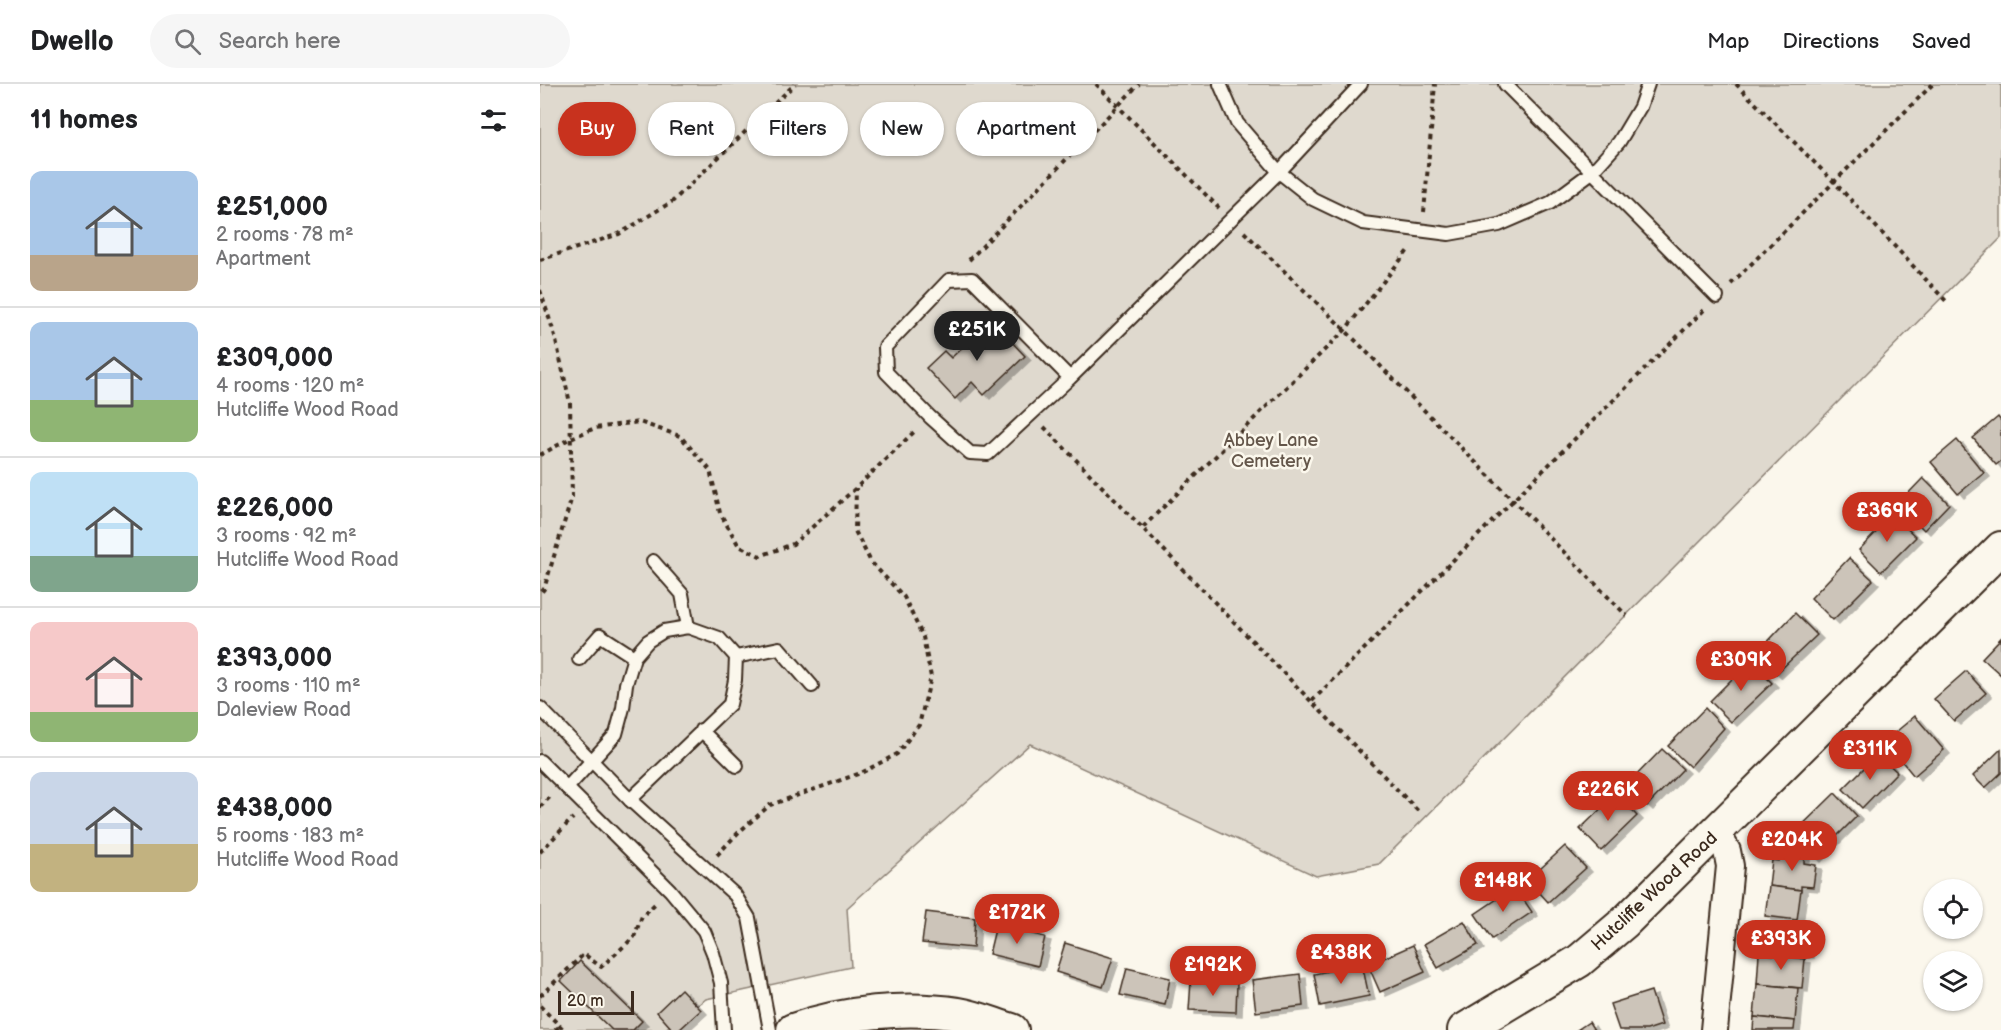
<!DOCTYPE html>
<html lang="en">
<head>
<meta charset="utf-8">
<style>
  body { margin:0; font-family:"Balsamiq Sans",sans-serif; background:#f6f6f6; color:#202124; height:100vh; display:flex; flex-direction:column; font-size:22px; white-space:nowrap }
  * { box-sizing:border-box; margin:0 }
  p { font-size:20px; color:#757577 }
  .icon { flex:none; width:33px; height:33px; fill:none; stroke:currentColor; stroke-width:2; stroke-linecap:round; stroke-linejoin:round }
  .map { position:relative; flex:1; overflow:hidden }
  .details { display:flex; flex-direction:column; background:#fff; width:540px }
  .details>* { flex:none }
  .top-card { position:absolute; left:18px; top:18px; width:570px; height:54px; display:flex; gap:12px }
  .tools { position:absolute; left:1383px; top:795px; display:grid; gap:12px }
  .tools a { display:grid; place-items:center; width:60px; height:60px; border-radius:50%; background:#fff; box-shadow:0 2px 4px #0004; font-size:30px }
  .scale { position:absolute; left:18px; bottom:15px; width:76px; box-sizing:border-box; padding-left:6px; border:3px solid #3b2a1e; border-top:0; font-size:16px; line-height:21px; white-space:nowrap; color:#3b2a1e; -webkit-text-stroke:4px #fbf7ec; paint-order:stroke }
  .price { position:absolute; translate:-50% -51px; padding:0 14px; border-radius:21px; background:#c8321e; color:#fff; font-size:20px; line-height:39px; filter:drop-shadow(0 2px 3px #0008) }
  .price::after { content:''; position:absolute; left:50%; top:36px; width:18px; height:14px; margin-left:-9px; background:inherit; clip-path:polygon(0 0,100% 0,50% 100%) }
  .price.current { background:#222; color:#fff }
  ul { padding:0; list-style:none }
  li { display:flex; align-items:center; gap:18px; height:150px; padding:0 30px }
  li+li { border-top:2px solid #e0e0e0 }
  li span { display:grid; place-items:center; flex:none; width:168px; height:120px; border-radius:12px; color:#555 }
  li>.icon { margin-inline-start:auto }
  span .icon { width:72px; height:72px; fill:#fffc; stroke-width:1 }
  li b { font-size:26px }
  h2 { display:flex; justify-content:space-between; align-items:center; height:72px; padding:0 30px; font-size:26px }
  .chip { padding:0 21px; border-radius:27px; background:#fff; box-shadow:0 2px 4px #0004; font-size:21px; line-height:54px }
  .chip.current { background:#c8321e; color:#fff }
  header { display:flex; align-items:center; gap:36px; box-sizing:border-box; height:84px; padding:0 30px; background:#fff; border-bottom:2px solid #e0e0e0 }
  header strong { font-size:28px }
  nav { display:flex; gap:33px; margin-inline-start:auto; font-size:21px }
  .search { width:420px; height:54px; background:#f6f6f6; display:flex; align-items:center; gap:15px; box-sizing:border-box; padding:0 21px; border-radius:33px; color:#757577; font-size:22px }
  main { display:flex; flex:1; min-height:0 }
  .map>svg:first-child { display:block }
</style>
</head>
<body>
<header>
<strong>Dwello</strong>
<div class="search"><svg class="icon" aria-label="search" viewBox="0 0 24 24"><circle cx="10" cy="10" r="6"/><path d="M15 15l6 6"/></svg>Search here</div>
<nav><a>Map</a><a>Directions</a><a>Saved</a></nav>
</header>
<main>
<section class="details">
<h2>11 homes<svg class="icon" aria-label="filters" viewBox="0 0 24 24"><path d="M4 7h16M4 17h16"/><circle cx="9" cy="7" r="2"/><circle cx="15" cy="17" r="2"/></svg></h2>
<ul>
<li><span style="background:linear-gradient(#a9c7e8 70%,#b9a48a 0)"><svg class="icon" aria-label="home" viewBox="0 0 24 24"><path d="M3 11l9-7 9 7M6 9v11h12V9"/></svg></span><div><b>£251,000</b><p>2 rooms · 78 m²</p><p>Apartment</p></div></li>
<li><span style="background:linear-gradient(#a9c7e8 65%,#8fb573 0)"><svg class="icon" aria-label="home" viewBox="0 0 24 24"><path d="M3 11l9-7 9 7M6 9v11h12V9"/></svg></span><div><b>£309,000</b><p>4 rooms · 120 m²</p><p>Hutcliffe Wood Road</p></div></li>
<li><span style="background:linear-gradient(#bfe0f5 70%,#7fa58c 0)"><svg class="icon" aria-label="home" viewBox="0 0 24 24"><path d="M3 11l9-7 9 7M6 9v11h12V9"/></svg></span><div><b>£226,000</b><p>3 rooms · 92 m²</p><p>Hutcliffe Wood Road</p></div></li>
<li><span style="background:linear-gradient(#f6c9c9 75%,#8fb573 0)"><svg class="icon" aria-label="home" viewBox="0 0 24 24"><path d="M3 11l9-7 9 7M6 9v11h12V9"/></svg></span><div><b>£393,000</b><p>3 rooms · 110 m²</p><p>Daleview Road</p></div></li>
<li><span style="background:linear-gradient(#c9d6e8 60%,#c2b280 0)"><svg class="icon" aria-label="home" viewBox="0 0 24 24"><path d="M3 11l9-7 9 7M6 9v11h12V9"/></svg></span><div><b>£438,000</b><p>5 rooms · 183 m²</p><p>Hutcliffe Wood Road</p></div></li>
</ul>
</section>
<div class="map">
<svg width="1461" height="946" viewBox="0 0 1461 946">
  <defs>
    <filter id="shadow"><feDropShadow dx="6" dy="4" stdDeviation="0" flood-color="#0004"/></filter>
  </defs>
  <rect width="100%" height="100%" fill="#fbf7ec"/>
  <filter id="ink" filterUnits="userSpaceOnUse"><feTurbulence type="fractalNoise" baseFrequency=".0167" numOctaves="2"/><feDisplacementMap in="SourceGraphic" scale="12" xChannelSelector="R" yChannelSelector="G"/><feConvolveMatrix kernelMatrix="1 2 1 2 8 2 1 2 1" color-interpolation-filters="sRGB"/></filter>
  <g filter="url(#ink)">
    <!-- green -->
    <path fill="#dfd9ce" stroke="#8d8276" stroke-width="1.5" d="M 0,0 L 1461,0 L 1461,154 L 839,780 L 776,792 L 490,660 L 307,824 L 311,883 L 166,915 L 124,946 L 0,946 Z"/>
    <!-- building -->
    <g fill="#ccc4b9" stroke="#3b2a1e" stroke-width="1.5" filter="url(#shadow)">
      <path d="M 451,236 L 485,272 L 444,311 L 432,298 L 415,315 L 386,284 L 404,267 L 411,274 Z"/>
      <path d="M 1458,333 L 1461,337 L 1461,377 L 1456,381 L 1433,354 Z"/>
      <path d="M 1417,356 L 1444,389 L 1418,410 L 1391,378 Z"/>
      <path d="M 1383,394 L 1409,420 L 1384,446 L 1358,420 Z"/>
      <path d="M 1353,431 L 1376,453 L 1341,488 L 1319,466 Z"/>
      <path d="M 1309,474 L 1333,496 L 1293,536 L 1271,514 Z"/>
      <path d="M 1255,529 L 1277,551 L 1236,590 L 1216,570 Z"/>
      <path d="M 1461,554 L 1461,591 L 1442,574 Z"/>
      <path d="M 1210,577 L 1232,599 L 1191,638 L 1170,617 Z"/>
      <path d="M 1426,587 L 1446,609 L 1414,637 L 1394,615 Z"/>
      <path d="M 1165,624 L 1184,644 L 1150,683 L 1128,662 Z"/>
      <path d="M 1375,632 L 1404,666 L 1374,692 L 1345,657 Z"/>
      <path d="M 1122,665 L 1143,685 L 1107,722 L 1086,702 Z"/>
      <path d="M 1461,665 L 1461,689 L 1445,704 L 1433,692 Z"/>
      <path d="M 1338,670 L 1357,688 L 1322,724 L 1303,705 Z"/>
      <path d="M 1295,709 L 1317,732 L 1275,774 L 1252,751 Z"/>
      <path d="M 1076,710 L 1097,732 L 1061,767 L 1040,745 Z"/>
      <path d="M 1025,762 L 1046,784 L 1008,818 L 988,796 Z"/>
      <path d="M 1240,768 L 1264,771 L 1264,779 L 1276,781 L 1273,803 L 1261,802 L 1261,806 L 1229,802 L 1232,776 L 1239,777 Z"/>
      <path d="M 1229,802 L 1261,806 L 1257,836 L 1225,832 Z"/>
      <path d="M 975,803 L 992,828 L 952,855 L 935,830 Z"/>
      <path d="M 386,828 L 435,834 L 433,864 L 382,859 Z"/>
      <path d="M 924,837 L 938,861 L 898,884 L 884,860 Z"/>
      <path d="M 456,841 L 505,853 L 498,882 L 449,870 Z"/>
      <path d="M 1222,841 L 1270,846 L 1268,870 L 1253,869 L 1252,872 L 1219,869 Z"/>
      <path d="M 525,859 L 573,874 L 563,903 L 516,888 Z"/>
      <path d="M 873,861 L 885,888 L 840,908 L 828,881 Z"/>
      <path d="M 1219,869 L 1265,875 L 1262,904 L 1217,900 Z"/>
      <path d="M 40,877 L 102,937 L 93,946 L 72,946 L 21,897 Z"/>
      <path d="M 822,880 L 829,912 L 780,922 L 774,890 Z"/>
      <path d="M 587,884 L 630,894 L 625,921 L 580,911 Z"/>
      <path d="M 760,890 L 763,922 L 716,928 L 712,896 Z"/>
      <path d="M 651,897 L 697,899 L 696,928 L 649,926 Z"/>
      <path d="M 1217,900 L 1258,904 L 1255,937 L 1214,933 Z"/>
      <path d="M 141,905 L 161,926 L 139,946 L 133,946 L 117,928 Z"/>
      <path d="M 1111,907 L 1122,941 L 1107,946 L 1079,946 L 1070,920 Z"/>
      <path d="M 1214,933 L 1255,937 L 1254,946 L 1213,946 Z"/>
      <path d="M 1049,938 L 1054,946 L 1037,946 Z"/>
    </g>
    <g fill="none" stroke-linecap="round" stroke-linejoin="round">
      <defs>
        <g id="service">
          <path d="M 680,0 L 697,39 L 739,88 L 773,115 L 823,139 L 909,150 L 959,141 L 1010,119 L 1052,88 L 1079,58 L 1100,23 L 1108,0"/>
          <path d="M 965,0 L 1177,213"/>
          <path d="M 530,294 L 432,195 L 409,196 L 345,263 L 346,288 L 390,333 L 430,369 L 448,370 L 530,294 L 739,88 L 821,0"/>
          <path d="M 113,477 L 142,510 L 148,543"/>
          <path d="M 196,573 L 239,564 L 272,602"/>
          <path d="M 39,575 L 60,551 L 94,573"/>
          <path d="M 0,624 L 90,716 L 195,811 L 209,834 L 230,946"/>
          <path d="M 161,646 L 197,682"/>
          <path d="M 0,677 L 130,806 L 164,847 L 173,869 L 181,899 L 184,946"/>
          <path d="M 27,704 L 76,650 L 83,624 L 86,600 L 94,573 L 108,557 L 124,547 L 148,543 L 179,554 L 196,573 L 195,596 L 190,620 L 90,716"/>
        </g>
        <path id="minor" d="M 1174,946 L 1190,782 L 1187,767 L 1177,749"/>
        <g id="tertiary">
          <path d="M 253,946 C 304,928 365,922 419,930 C 437,933 455,941 472,946"/>
          <path d="M 924,946 L 1039,877 L 1085,838 L 1461,464"/>
        </g>
      </defs>
      <!-- service casing -->
      <use href="#service" stroke="#3b2a1e" stroke-width="16"/>
      <!-- minor casing -->
      <use href="#minor" stroke="#3b2a1e" stroke-width="30"/>
      <!-- tertiary casing -->
      <use href="#tertiary" stroke="#3b2a1e" stroke-width="36"/>
      <!-- path -->
      <g stroke="#3b2a1e" stroke-width="4" stroke-dasharray="4.5 4.5" stroke-linecap="butt">
        <path d="M 556,0 L 679,124"/>
        <path d="M 1196,0 L 1294,98 L 1407,218"/>
        <path d="M 884,128 L 895,0"/>
        <path d="M 704,148 L 805,246 L 1087,532"/>
        <path d="M 0,176 L 79,150 L 133,117 L 255,0"/>
        <path d="M 429,176 L 599,0"/>
        <path d="M 1191,200 L 1393,0"/>
        <path d="M 0,206 L 15,252 L 30,319 L 32,413 L 4,505 L 0,510"/>
        <path d="M 504,343 L 879,728"/>
        <path d="M 0,371 L 31,354 L 55,344 L 99,338 L 140,352 L 170,386 L 180,429 L 199,462 L 220,472 L 253,460 L 316,404 L 376,346"/>
        <path d="M 603,443 L 805,246 L 870,164"/>
        <path d="M 772,617 L 1164,226"/>
        <path d="M 0,723 L 10,713"/>
        <path d="M 0,768 L 33,734"/>
        <path d="M 177,771 L 199,748 L 230,721 L 321,689 L 357,670 L 379,641 L 391,593 L 383,553 L 364,513 L 331,478 L 315,447 L 316,404"/>
        <path d="M 0,912 L 44,870 L 61,883 L 94,853 L 102,832 L 116,819"/>
        <path d="M 0,922 L 24,946"/>
        <path d="M 15,946 L 20,942"/>
      </g>
      <!-- service -->
      <use href="#service" stroke="#fbf7ec" stroke-width="12"/>
      <!-- minor -->
      <use href="#minor" stroke="#fbf7ec" stroke-width="26"/>
      <!-- tertiary -->
      <use href="#tertiary" stroke="#fbf7ec" stroke-width="32"/>
    </g>
  </g>
  <g text-anchor="middle" stroke-width="5" stroke-linejoin="round" paint-order="stroke">
    <!-- park labels -->
    <g font-size="18" fill="#64564a" stroke="#fbf7ec">
      <text x="731" y="362">Abbey Lane<tspan x="731" dy="21">Cemetery</tspan></text>
    </g>
    <!-- street labels -->
    <g font-size="18" fill="#3b2a1e" stroke="#fbf7ec">
      <text transform="translate(1114 807) rotate(-43)" y="6">Hutcliffe Wood Road</text>
    </g>
  </g>
</svg>
<div class="tools">
<a><svg class="icon" aria-label="locate" viewBox="0 0 24 24"><circle cx="12" cy="12" r="6"/><path d="M12 2v4M12 18v4M2 12h4M18 12h4"/></svg></a>
<a><svg class="icon" aria-label="layers" viewBox="0 0 24 24"><path d="M12 4l9 5-9 5-9-5zM3 14l9 5 9-5"/></svg></a>
</div>
<div class="scale">20 m</div>
<b class="price current" style="left:437px;top:278px">£251K</b>
<b class="price" style="left:1347px;top:459px">£369K</b>
<b class="price" style="left:1201px;top:608px">£309K</b>
<b class="price" style="left:1330px;top:697px">£311K</b>
<b class="price" style="left:1068px;top:738px">£226K</b>
<b class="price" style="left:1252px;top:788px">£204K</b>
<b class="price" style="left:963px;top:829px">£148K</b>
<b class="price" style="left:477px;top:861px">£172K</b>
<b class="price" style="left:1241px;top:887px">£393K</b>
<b class="price" style="left:801px;top:901px">£438K</b>
<b class="price" style="left:673px;top:913px">£192K</b>
<div class="top-card">
<a class="chip current">Buy</a>
<a class="chip">Rent</a>
<a class="chip">Filters</a>
<a class="chip">New</a>
<a class="chip">Apartment</a>
</div>
</div>
</main>
</body>
</html>
